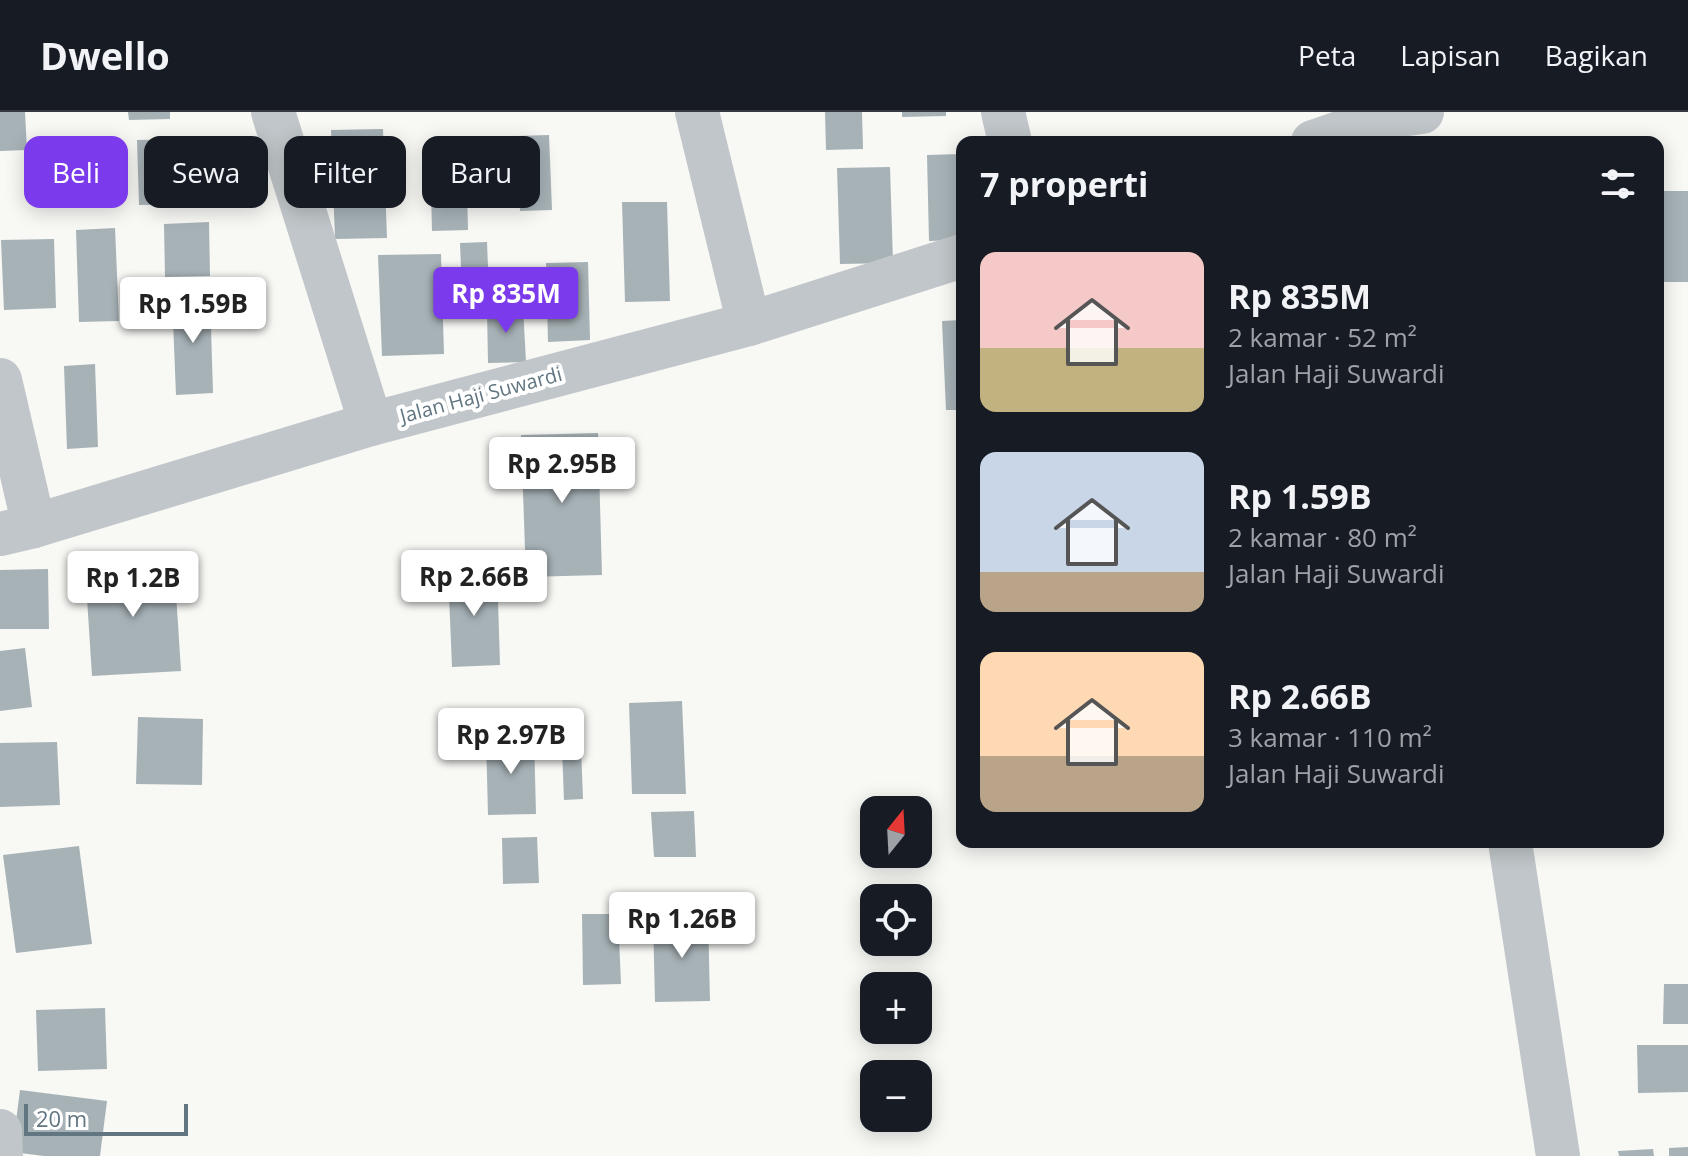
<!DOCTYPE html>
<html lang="id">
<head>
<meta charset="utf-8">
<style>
  body { margin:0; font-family:"Open Sans",sans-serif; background:#242831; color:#f1f3f6; height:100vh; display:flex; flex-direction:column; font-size:30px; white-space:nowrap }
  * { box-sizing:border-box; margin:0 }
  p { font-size:26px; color:#9ea1a6 }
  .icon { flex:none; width:44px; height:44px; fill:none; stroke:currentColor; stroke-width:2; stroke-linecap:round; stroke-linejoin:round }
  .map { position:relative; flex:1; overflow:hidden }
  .panel { position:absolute; left:956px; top:24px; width:708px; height:712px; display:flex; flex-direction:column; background:#171b24; border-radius:16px; box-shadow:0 4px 20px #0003 }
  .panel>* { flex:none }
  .banner { position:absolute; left:24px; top:24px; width:760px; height:72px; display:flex; gap:16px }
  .needle { width:52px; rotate:18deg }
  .buttons { position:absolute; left:860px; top:684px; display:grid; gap:16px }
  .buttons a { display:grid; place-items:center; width:72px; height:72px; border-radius:16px; background:#171b24; box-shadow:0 4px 20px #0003; font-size:40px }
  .scale { position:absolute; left:24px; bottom:20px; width:164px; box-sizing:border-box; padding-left:8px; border:4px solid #617681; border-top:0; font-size:22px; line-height:28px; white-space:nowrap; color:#617681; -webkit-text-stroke:6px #fff; paint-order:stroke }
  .price { position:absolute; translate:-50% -68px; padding:0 18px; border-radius:8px; background:#fff; color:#222; font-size:26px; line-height:52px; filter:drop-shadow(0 2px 4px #0008) }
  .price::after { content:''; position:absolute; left:50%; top:48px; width:24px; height:18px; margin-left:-12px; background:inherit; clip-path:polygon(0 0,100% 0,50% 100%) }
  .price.on { background:#7c3aed; color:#fff }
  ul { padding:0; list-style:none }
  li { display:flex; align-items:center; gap:24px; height:200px; padding:0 24px }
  li span { display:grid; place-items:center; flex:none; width:224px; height:160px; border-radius:16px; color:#555 }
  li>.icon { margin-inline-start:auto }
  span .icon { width:96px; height:96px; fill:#fffc; stroke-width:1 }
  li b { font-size:34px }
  h2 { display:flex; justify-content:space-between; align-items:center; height:96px; padding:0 24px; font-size:34px }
  .chip { padding:0 28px; border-radius:16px; background:#171b24; box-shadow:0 4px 20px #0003; font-size:28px; line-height:72px }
  .chip.on { background:#7c3aed; color:#fff }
  header { display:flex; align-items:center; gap:48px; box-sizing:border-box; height:112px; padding:0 40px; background:#171b24; border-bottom:2px solid #363941 }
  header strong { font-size:38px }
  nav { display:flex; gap:44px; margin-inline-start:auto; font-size:28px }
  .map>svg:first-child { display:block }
</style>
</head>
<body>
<header>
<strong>Dwello</strong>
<nav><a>Peta</a><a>Lapisan</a><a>Bagikan</a></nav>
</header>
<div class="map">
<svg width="1688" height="1044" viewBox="0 0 1688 1044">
  <rect width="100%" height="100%" fill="#f8f8f5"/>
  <!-- building -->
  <g fill="#a7b2b7">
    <path d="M 0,0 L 25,0 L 27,38 L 0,39 Z"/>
    <path d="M 128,0 L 170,0 L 170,7 L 129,8 Z"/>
    <path d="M 825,0 L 862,0 L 863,37 L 826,38 Z"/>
    <path d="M 902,0 L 946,0 L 946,4 L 902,5 Z"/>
    <path d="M 383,17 L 387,126 L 335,127 L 331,18 Z"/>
    <path d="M 549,23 L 552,98 L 520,99 L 517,24 Z"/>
    <path d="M 194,27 L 196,92 L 139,93 L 137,28 Z"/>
    <path d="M 466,37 L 468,118 L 432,119 L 430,38 Z"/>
    <path d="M 962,42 L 962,128 L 929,129 L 927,43 Z"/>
    <path d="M 890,55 L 893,151 L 840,152 L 837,56 Z"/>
    <rect x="1658" y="79" width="30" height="91"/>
    <path d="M 622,90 L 667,90 L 670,189 L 625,190 Z"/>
    <path d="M 209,110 L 210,164 L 165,165 L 164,112 Z"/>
    <path d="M 115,116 L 119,209 L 79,210 L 76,118 Z"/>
    <path d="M 54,127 L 56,196 L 4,198 L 1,128 Z"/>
    <path d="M 487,130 L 489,179 L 462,180 L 460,131 Z"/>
    <path d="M 441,142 L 444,242 L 382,244 L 378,143 Z"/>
    <path d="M 588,150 L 590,228 L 548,230 L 546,151 Z"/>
    <path d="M 210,183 L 213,281 L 176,283 L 172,184 Z"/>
    <path d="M 523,195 L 526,250 L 488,251 L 487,197 Z"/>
    <path d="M 962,208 L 962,298 L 946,298 L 942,209 Z"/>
    <path d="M 95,252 L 98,335 L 67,337 L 64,254 Z"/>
    <path d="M 598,321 L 602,463 L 526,465 L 521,323 Z"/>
    <path d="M 174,450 L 181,559 L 92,564 L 85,455 Z"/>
    <path d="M 48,457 L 49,517 L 0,517 L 0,458 Z"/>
    <path d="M 497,457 L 500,553 L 452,555 L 448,459 Z"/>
    <path d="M 25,536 L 32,595 L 0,599 L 0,539 Z"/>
    <path d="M 682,589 L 686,682 L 632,682 L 629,591 Z"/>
    <path d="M 138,605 L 203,607 L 202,673 L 136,672 Z"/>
    <path d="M 580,608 L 583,687 L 564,688 L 561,609 Z"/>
    <path d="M 534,624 L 536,702 L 488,703 L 486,625 Z"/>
    <path d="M 57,630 L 60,693 L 0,695 L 0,631 Z"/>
    <path d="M 694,699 L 696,745 L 654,745 L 651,700 Z"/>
    <path d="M 537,725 L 539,771 L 503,772 L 502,726 Z"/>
    <path d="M 79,734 L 92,832 L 16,841 L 3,743 Z"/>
    <path d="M 582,802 L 618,802 L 621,872 L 583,873 Z"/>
    <path d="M 708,805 L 710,889 L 655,890 L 653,806 Z"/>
    <path d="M 1664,872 L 1688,872 L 1688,912 L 1663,912 Z"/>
    <path d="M 105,896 L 107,957 L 38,959 L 36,898 Z"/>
    <path d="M 1637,933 L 1688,933 L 1688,980 L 1638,981 Z"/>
    <path d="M 20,978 L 107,989 L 100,1044 L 44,1044 L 12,1040 Z"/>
    <path d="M 1688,1035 L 1688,1044 L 1669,1044 L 1669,1036 Z"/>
    <path d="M 1653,1037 L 1654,1044 L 1619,1044 L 1618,1039 Z"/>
  </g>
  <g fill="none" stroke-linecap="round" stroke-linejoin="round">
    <!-- minor -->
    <g stroke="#c0c6c9" stroke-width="44">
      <path d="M 273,0 L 371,312"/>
      <path d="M 697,0 L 749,212"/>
      <path d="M 1003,0 L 1010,30"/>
      <path d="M 1313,30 L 1386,5 L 1422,0"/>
      <path d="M 0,268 L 34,414"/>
      <path d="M 0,422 L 34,414 L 371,312 L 749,212 L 962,144"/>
      <path d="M 1510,730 L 1558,1044"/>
      <path d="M 0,1019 L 1,1044"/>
    </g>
  </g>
  <g text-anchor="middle" stroke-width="8" stroke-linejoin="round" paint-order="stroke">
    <!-- street labels -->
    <g font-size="20" fill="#617681" stroke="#fff">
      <text transform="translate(481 283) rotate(-15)" y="7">Jalan Haji Suwardi</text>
    </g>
  </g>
</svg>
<div class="buttons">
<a><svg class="needle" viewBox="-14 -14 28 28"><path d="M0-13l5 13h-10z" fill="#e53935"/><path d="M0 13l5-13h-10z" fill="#9ea1a6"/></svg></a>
<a><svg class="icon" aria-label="locate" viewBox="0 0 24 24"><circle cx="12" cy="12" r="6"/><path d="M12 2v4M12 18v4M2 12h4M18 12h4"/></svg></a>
<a>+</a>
<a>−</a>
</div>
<div class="scale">20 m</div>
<b class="price on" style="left:506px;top:223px">Rp 835M</b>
<b class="price" style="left:193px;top:233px">Rp 1.59B</b>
<b class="price" style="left:562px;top:393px">Rp 2.95B</b>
<b class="price" style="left:474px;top:506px">Rp 2.66B</b>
<b class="price" style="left:133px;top:507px">Rp 1.2B</b>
<b class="price" style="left:511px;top:664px">Rp 2.97B</b>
<b class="price" style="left:682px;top:848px">Rp 1.26B</b>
<div class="banner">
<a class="chip on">Beli</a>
<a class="chip">Sewa</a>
<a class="chip">Filter</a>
<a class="chip">Baru</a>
</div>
<section class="panel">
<h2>7 properti<svg class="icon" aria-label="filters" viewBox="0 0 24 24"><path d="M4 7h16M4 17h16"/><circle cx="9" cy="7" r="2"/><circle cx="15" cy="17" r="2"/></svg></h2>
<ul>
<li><span style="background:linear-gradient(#f6c9c9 60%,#c2b280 0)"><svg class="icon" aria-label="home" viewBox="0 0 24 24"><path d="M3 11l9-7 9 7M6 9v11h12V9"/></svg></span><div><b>Rp 835M</b><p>2 kamar · 52 m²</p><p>Jalan Haji Suwardi</p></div></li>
<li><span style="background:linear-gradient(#c9d6e8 75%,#b9a48a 0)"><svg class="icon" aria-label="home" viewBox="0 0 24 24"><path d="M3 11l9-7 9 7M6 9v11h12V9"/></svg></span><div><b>Rp 1.59B</b><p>2 kamar · 80 m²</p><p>Jalan Haji Suwardi</p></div></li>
<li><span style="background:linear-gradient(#ffd9b3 65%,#b9a48a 0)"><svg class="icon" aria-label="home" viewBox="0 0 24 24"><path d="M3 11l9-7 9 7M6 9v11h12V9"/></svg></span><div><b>Rp 2.66B</b><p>3 kamar · 110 m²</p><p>Jalan Haji Suwardi</p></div></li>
</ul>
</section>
</div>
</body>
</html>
